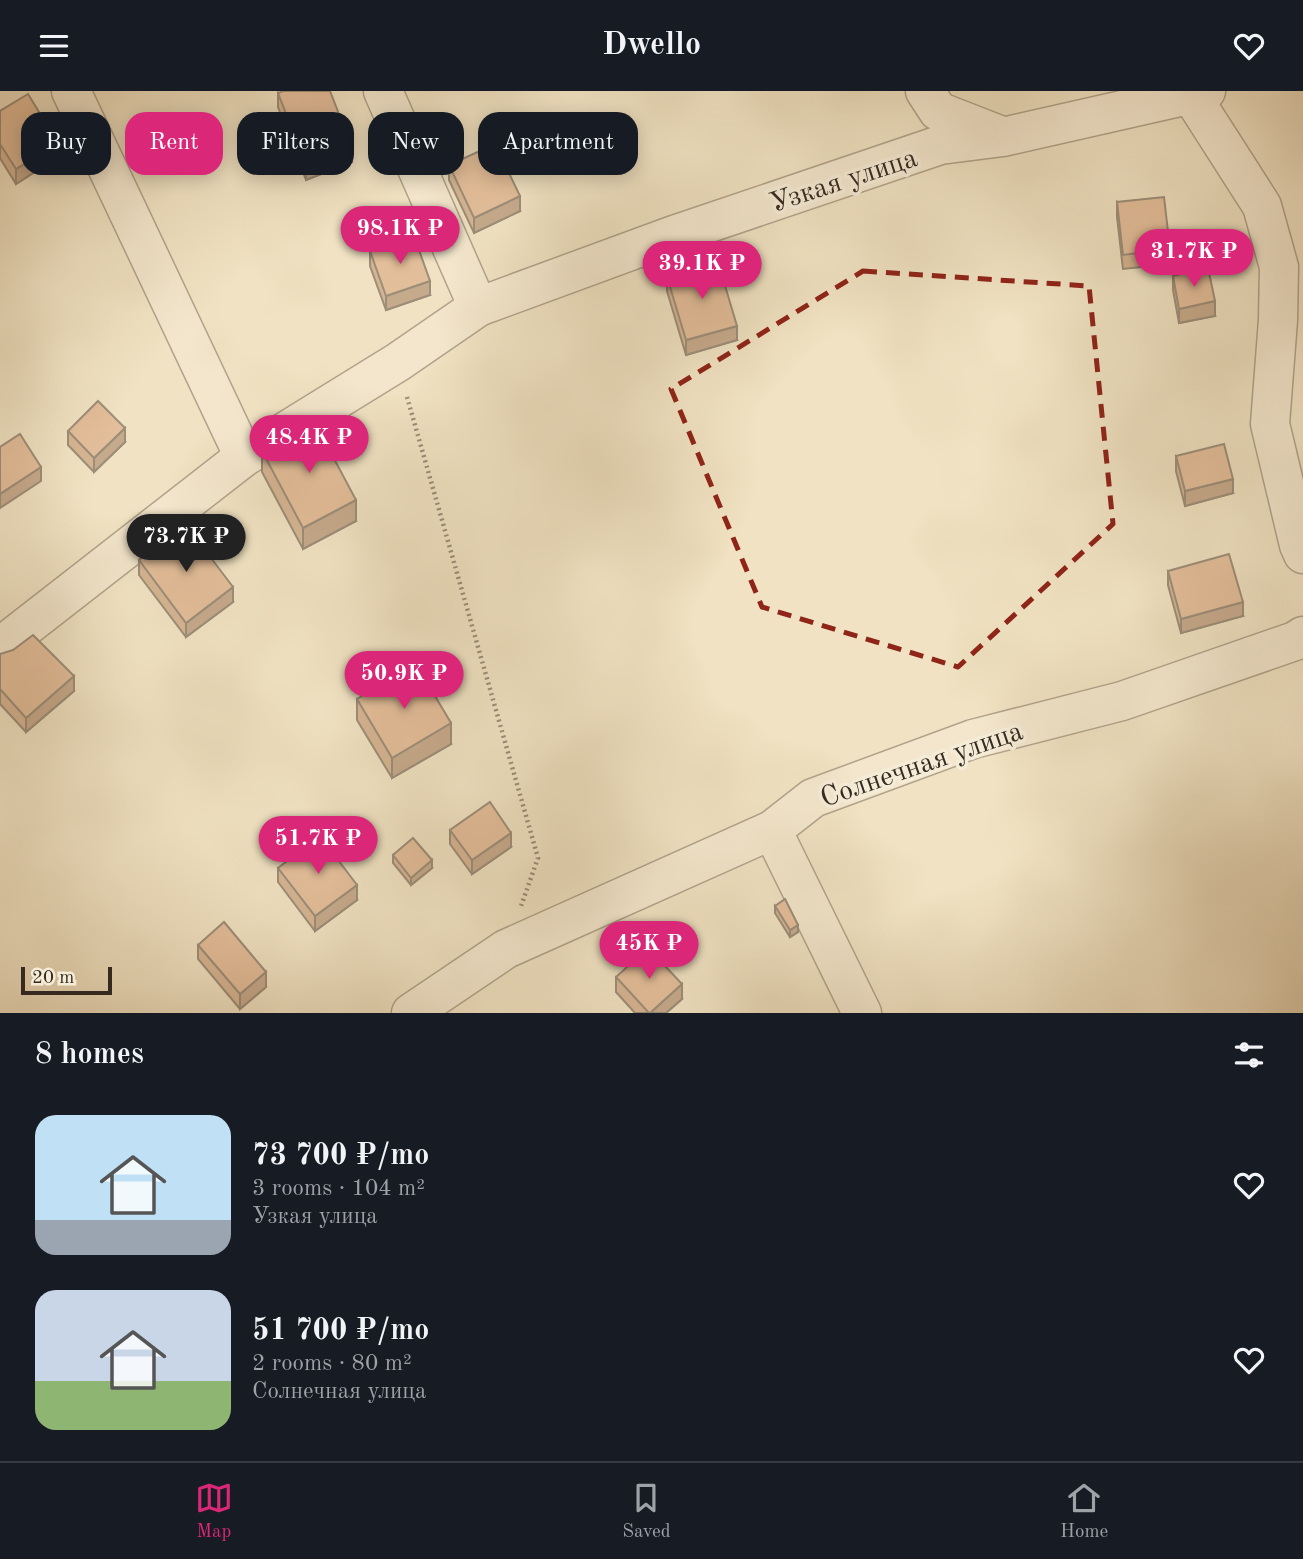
<!DOCTYPE html>
<html lang="en">
<head>
<meta charset="utf-8">
<style>
  body { margin:0; font-family:"Old Standard TT",serif; background:#20242c; color:#f1f3f6; height:100vh; display:flex; flex-direction:column; font-size:26px; white-space:nowrap }
  * { box-sizing:border-box; margin:0 }
  p { font-size:23px; color:#9ea1a6 }
  .icon { flex:none; width:38px; height:38px; fill:none; stroke:currentColor; stroke-width:2; stroke-linecap:round; stroke-linejoin:round }
  .map { position:relative; height:922px; overflow:hidden }
  .panel { display:flex; flex-direction:column; background:#171b24; flex:1 }
  .panel>* { flex:none }
  .hud { position:absolute; left:21px; top:21px; width:700px; height:63px; display:flex; gap:14px }
  .scale { position:absolute; left:21px; bottom:18px; width:91px; box-sizing:border-box; padding-left:7px; border:4px solid #352920; border-top:0; font-size:19px; line-height:24px; white-space:nowrap; color:#352920; -webkit-text-stroke:5px #f5ecd7; paint-order:stroke }
  .price { position:absolute; translate:-50% -60px; padding:0 16px; border-radius:24px; background:#db2777; color:#fff; font-size:23px; line-height:46px; filter:drop-shadow(0 2px 4px #0008) }
  .price::after { content:''; position:absolute; left:50%; top:42px; width:21px; height:16px; margin-left:-10px; background:inherit; clip-path:polygon(0 0,100% 0,50% 100%) }
  .price.active { background:#222; color:#fff }
  ul { padding:0; list-style:none }
  li { display:flex; align-items:center; gap:21px; height:175px; padding:0 35px }
  li span { display:grid; place-items:center; flex:none; width:196px; height:140px; border-radius:21px; color:#555 }
  li>.icon { margin-inline-start:auto }
  span .icon { width:84px; height:84px; fill:#fffc; stroke-width:1 }
  li b { font-size:30px }
  h2 { display:flex; justify-content:space-between; align-items:center; height:84px; padding:0 35px; font-size:30px }
  .chip { padding:0 24px; border-radius:21px; background:#171b24; box-shadow:0 4px 18px #0003; font-size:24px; line-height:63px }
  .chip.active { background:#db2777; color:#fff }
  header { display:flex; justify-content:space-between; align-items:center; height:91px; padding:0 35px; background:#171b24; font-size:32px; font-weight:800 }
  .dock { display:flex; justify-content:space-around; align-items:center; height:98px; border-top:2px solid #363941; background:#171b24; font-size:19px; color:#9ea1a6 }
  .dock a { display:grid; justify-items:center; gap:4px }
  .dock .active { color:#db2777 }
  .map>svg:first-child { display:block }
</style>
</head>
<body>
<header><svg class="icon" aria-label="menu" viewBox="0 0 24 24"><path d="M4 6h16M4 12h16M4 18h16"/></svg>Dwello<svg class="icon" aria-label="heart" viewBox="0 0 24 24"><path d="M12 20l-8-8c-3-5 5-10 8-4 3-6 11-1 8 4z"/></svg></header>
<div class="map">
<svg width="1303" height="922" viewBox="0 0 1303 922">
  <rect width="100%" height="100%" fill="#f0e2c2"/>
  <filter id="stains"><feTurbulence type="fractalNoise" baseFrequency=".00286" numOctaves="4"/><feColorMatrix values="0 0 0 0 .2 0 0 0 0 .09 0 0 0 0 .02 0 0 0 .5 -.17"/></filter>
  <radialGradient id="worn" r=".72"><stop offset=".6" stop-color="#630" stop-opacity="0"/><stop offset="1" stop-color="#630" stop-opacity=".3"/></radialGradient>
  <g fill="none" stroke-linecap="round" stroke-linejoin="round">
    <defs>
      <g id="minor">
        <path d="M 71,0 L 244,366"/>
        <path d="M 383,0 L 478,216"/>
        <path d="M 925,0 L 938,20 L 1002,45"/>
        <path d="M 1191,4 L 1262,115 L 1279,176 L 1278,229 L 1270,333 L 1299,454 L 1303,463"/>
        <path d="M 0,556 L 244,366 L 398,271 L 478,216 L 671,145 L 940,54 L 1003,46 L 1206,0"/>
        <path d="M 772,739 L 862,922"/>
        <path d="M 411,922 L 506,858 L 772,739 L 813,707 L 973,648 L 1122,610 L 1295,550 L 1303,545"/>
      </g>
    </defs>
    <!-- minor casing -->
    <use href="#minor" stroke="#645748" stroke-width="41"/>
    <!-- path -->
    <path stroke="#352920" stroke-width="4.5" stroke-dasharray="2 3.5" stroke-linecap="butt" d="M 407,306 L 538,767 L 521,815"/>
    <!-- minor -->
    <use href="#minor" stroke="#f5ecd7" stroke-width="38"/>
  </g>
  <!-- wall -->
  <g fill="#b57e5a" stroke="#352920" stroke-width="2">
    <path d="M 278,2 L 352,71 L 306,89 L 278,16 Z"/>
    <path d="M 0,20 L 58,66 L 16,93 L 0,67 Z"/>
    <path d="M 449,74 L 520,120 L 474,142 L 449,89 Z"/>
    <path d="M 1117,111 L 1170,158 L 1170,173 L 1123,178 L 1117,126 Z"/>
    <path d="M 370,160 L 430,204 L 386,219 L 370,175 Z"/>
    <path d="M 1173,185 L 1215,225 L 1179,232 L 1173,199 Z"/>
    <path d="M 667,186 L 737,249 L 686,264 L 667,200 Z"/>
    <path d="M 68,340 L 125,351 L 94,381 L 68,354 Z"/>
    <path d="M 262,360 L 356,430 L 303,458 L 262,381 Z"/>
    <path d="M 1176,365 L 1233,402 L 1185,415 L 1176,380 Z"/>
    <path d="M 139,469 L 233,511 L 186,546 L 139,484 Z"/>
    <path d="M 1168,480 L 1243,525 L 1181,542 L 1168,494 Z"/>
    <path d="M 0,563 L 74,600 L 26,641 L 0,613 Z"/>
    <path d="M 357,608 L 451,653 L 392,687 L 357,629 Z"/>
    <path d="M 450,739 L 511,756 L 472,783 L 450,753 Z"/>
    <path d="M 393,764 L 432,777 L 411,794 L 393,772 Z"/>
    <path d="M 278,777 L 357,809 L 315,840 L 278,791 Z"/>
    <path d="M 775,815 L 798,841 L 790,846 L 775,822 Z"/>
    <path d="M 198,854 L 266,896 L 240,918 L 198,868 Z"/>
    <path d="M 616,886 L 682,908 L 666,922 L 635,922 L 616,901 Z"/>
  </g>
  <!-- shaded-wall -->
  <g fill="#93664a" stroke="#352920" stroke-width="2">
    <path d="M 58,52 L 58,66 L 16,93 L 16,78 Z"/>
    <path d="M 352,57 L 352,71 L 306,89 L 306,74 Z"/>
    <path d="M 520,105 L 520,120 L 474,142 L 474,127 Z"/>
    <path d="M 430,190 L 430,204 L 386,219 L 386,205 Z"/>
    <path d="M 1215,210 L 1215,225 L 1179,232 L 1179,218 Z"/>
    <path d="M 737,235 L 737,249 L 686,264 L 686,249 Z"/>
    <path d="M 125,337 L 125,351 L 94,381 L 94,367 Z"/>
    <path d="M 41,376 L 41,390 L 0,417 L 0,403 Z"/>
    <path d="M 1233,388 L 1233,402 L 1185,415 L 1185,400 Z"/>
    <path d="M 356,409 L 356,430 L 303,458 L 303,437 Z"/>
    <path d="M 233,496 L 233,511 L 186,546 L 186,532 Z"/>
    <path d="M 1243,511 L 1243,525 L 1181,542 L 1181,528 Z"/>
    <path d="M 74,585 L 74,600 L 26,641 L 26,627 Z"/>
    <path d="M 451,632 L 451,653 L 392,687 L 392,667 Z"/>
    <path d="M 511,742 L 511,756 L 472,783 L 472,769 Z"/>
    <path d="M 432,769 L 432,777 L 411,794 L 411,787 Z"/>
    <path d="M 357,794 L 357,809 L 315,840 L 315,825 Z"/>
    <path d="M 798,834 L 798,841 L 790,846 L 790,839 Z"/>
    <path d="M 266,881 L 266,896 L 240,918 L 240,903 Z"/>
    <path d="M 682,893 L 682,908 L 666,922 L 650,922 Z"/>
  </g>
  <!-- building -->
  <g fill="#d29269" stroke="#352920" stroke-width="2">
    <path d="M 283,0 L 330,0 L 352,57 L 306,74 L 278,2 Z"/>
    <path d="M 28,3 L 58,52 L 16,78 L 0,53 L 0,20 Z"/>
    <path d="M 495,53 L 520,105 L 474,127 L 449,74 Z"/>
    <path d="M 1164,106 L 1170,158 L 1123,164 L 1117,111 Z"/>
    <path d="M 414,145 L 430,190 L 386,205 L 370,160 Z"/>
    <path d="M 718,171 L 737,235 L 686,249 L 667,186 Z"/>
    <path d="M 1208,177 L 1215,210 L 1179,218 L 1173,185 Z"/>
    <path d="M 98,310 L 125,337 L 94,367 L 68,340 Z"/>
    <path d="M 314,330 L 356,409 L 303,437 L 262,360 Z"/>
    <path d="M 20,343 L 41,376 L 0,403 L 0,356 Z"/>
    <path d="M 1224,353 L 1233,388 L 1185,400 L 1176,365 Z"/>
    <path d="M 186,434 L 233,496 L 186,532 L 139,469 Z"/>
    <path d="M 1229,463 L 1243,511 L 1181,528 L 1168,480 Z"/>
    <path d="M 33,544 L 74,585 L 26,627 L 0,598 L 0,563 L 13,559 Z"/>
    <path d="M 416,573 L 451,632 L 392,667 L 357,608 Z"/>
    <path d="M 490,711 L 511,742 L 472,769 L 450,739 Z"/>
    <path d="M 320,745 L 357,794 L 315,825 L 278,777 Z"/>
    <path d="M 413,747 L 432,769 L 411,787 L 393,764 Z"/>
    <path d="M 785,808 L 798,834 L 790,839 L 775,815 Z"/>
    <path d="M 224,831 L 266,881 L 240,903 L 198,854 Z"/>
    <path d="M 648,857 L 682,893 L 650,922 L 649,922 L 616,886 Z"/>
  </g>
  <!-- marked area -->
  <path d="M0 0H1303V922H0ZM 863,180 L 1089,195 L 1113,433 L 958,576 L 762,516 L 671,298 Z" fill="#f0e2c2" fill-opacity=".55" fill-rule="evenodd"/>
  <path fill="none" stroke="#8f2418" stroke-width="5" stroke-dasharray="14 9" stroke-linejoin="round" d="M 863,180 L 1089,195 L 1113,433 L 958,576 L 762,516 L 671,298 Z"/>
  <g text-anchor="middle" stroke-width="7" stroke-linejoin="round" paint-order="stroke">
    <!-- street labels -->
    <g font-size="28" fill="#352920" stroke="#f5ecd7">
      <text transform="translate(843 88) rotate(-18)" y="10">Узкая улица</text>
      <text transform="translate(921 672) rotate(-19)" y="10">Солнечная улица</text>
    </g>
  </g>
  <rect width="100%" height="100%" filter="url(#stains)"/>
  <rect width="100%" height="100%" fill="url(#worn)"/>
</svg>
<div class="scale">20 m</div>
<b class="price" style="left:400px;top:175px">98.1K ₽</b>
<b class="price" style="left:1194px;top:198px">31.7K ₽</b>
<b class="price" style="left:702px;top:210px">39.1K ₽</b>
<b class="price" style="left:309px;top:384px">48.4K ₽</b>
<b class="price active" style="left:186px;top:483px">73.7K ₽</b>
<b class="price" style="left:404px;top:620px">50.9K ₽</b>
<b class="price" style="left:318px;top:785px">51.7K ₽</b>
<b class="price" style="left:649px;top:890px">45K ₽</b>
<div class="hud">
<a class="chip">Buy</a>
<a class="chip active">Rent</a>
<a class="chip">Filters</a>
<a class="chip">New</a>
<a class="chip">Apartment</a>
</div>
</div>
<section class="panel">
<h2>8 homes<svg class="icon" aria-label="filters" viewBox="0 0 24 24"><path d="M4 7h16M4 17h16"/><circle cx="9" cy="7" r="2"/><circle cx="15" cy="17" r="2"/></svg></h2>
<ul>
<li><span style="background:linear-gradient(#bfe0f5 75%,#9aa5b1 0)"><svg class="icon" aria-label="home" viewBox="0 0 24 24"><path d="M3 11l9-7 9 7M6 9v11h12V9"/></svg></span><div><b>73 700 ₽/mo</b><p>3 rooms · 104 m²</p><p>Узкая улица</p></div><svg class="icon" aria-label="heart" viewBox="0 0 24 24"><path d="M12 20l-8-8c-3-5 5-10 8-4 3-6 11-1 8 4z"/></svg></li>
<li><span style="background:linear-gradient(#c9d6e8 65%,#8fb573 0)"><svg class="icon" aria-label="home" viewBox="0 0 24 24"><path d="M3 11l9-7 9 7M6 9v11h12V9"/></svg></span><div><b>51 700 ₽/mo</b><p>2 rooms · 80 m²</p><p>Солнечная улица</p></div><svg class="icon" aria-label="heart" viewBox="0 0 24 24"><path d="M12 20l-8-8c-3-5 5-10 8-4 3-6 11-1 8 4z"/></svg></li>
</ul>
</section>
<nav class="dock">
<a class="active"><svg class="icon" aria-label="map" viewBox="0 0 24 24"><path d="M3 6l6-2 6 2 6-2v14l-6 2-6-2-6 2zM9 4v14M15 6v14"/></svg>Map</a>
<a><svg class="icon" aria-label="saved" viewBox="0 0 24 24"><path d="M7 4h10v16l-5-4-5 4z"/></svg>Saved</a>
<a><svg class="icon" aria-label="home" viewBox="0 0 24 24"><path d="M3 11l9-7 9 7M6 9v11h12V9"/></svg>Home</a>
</nav>
</body>
</html>
